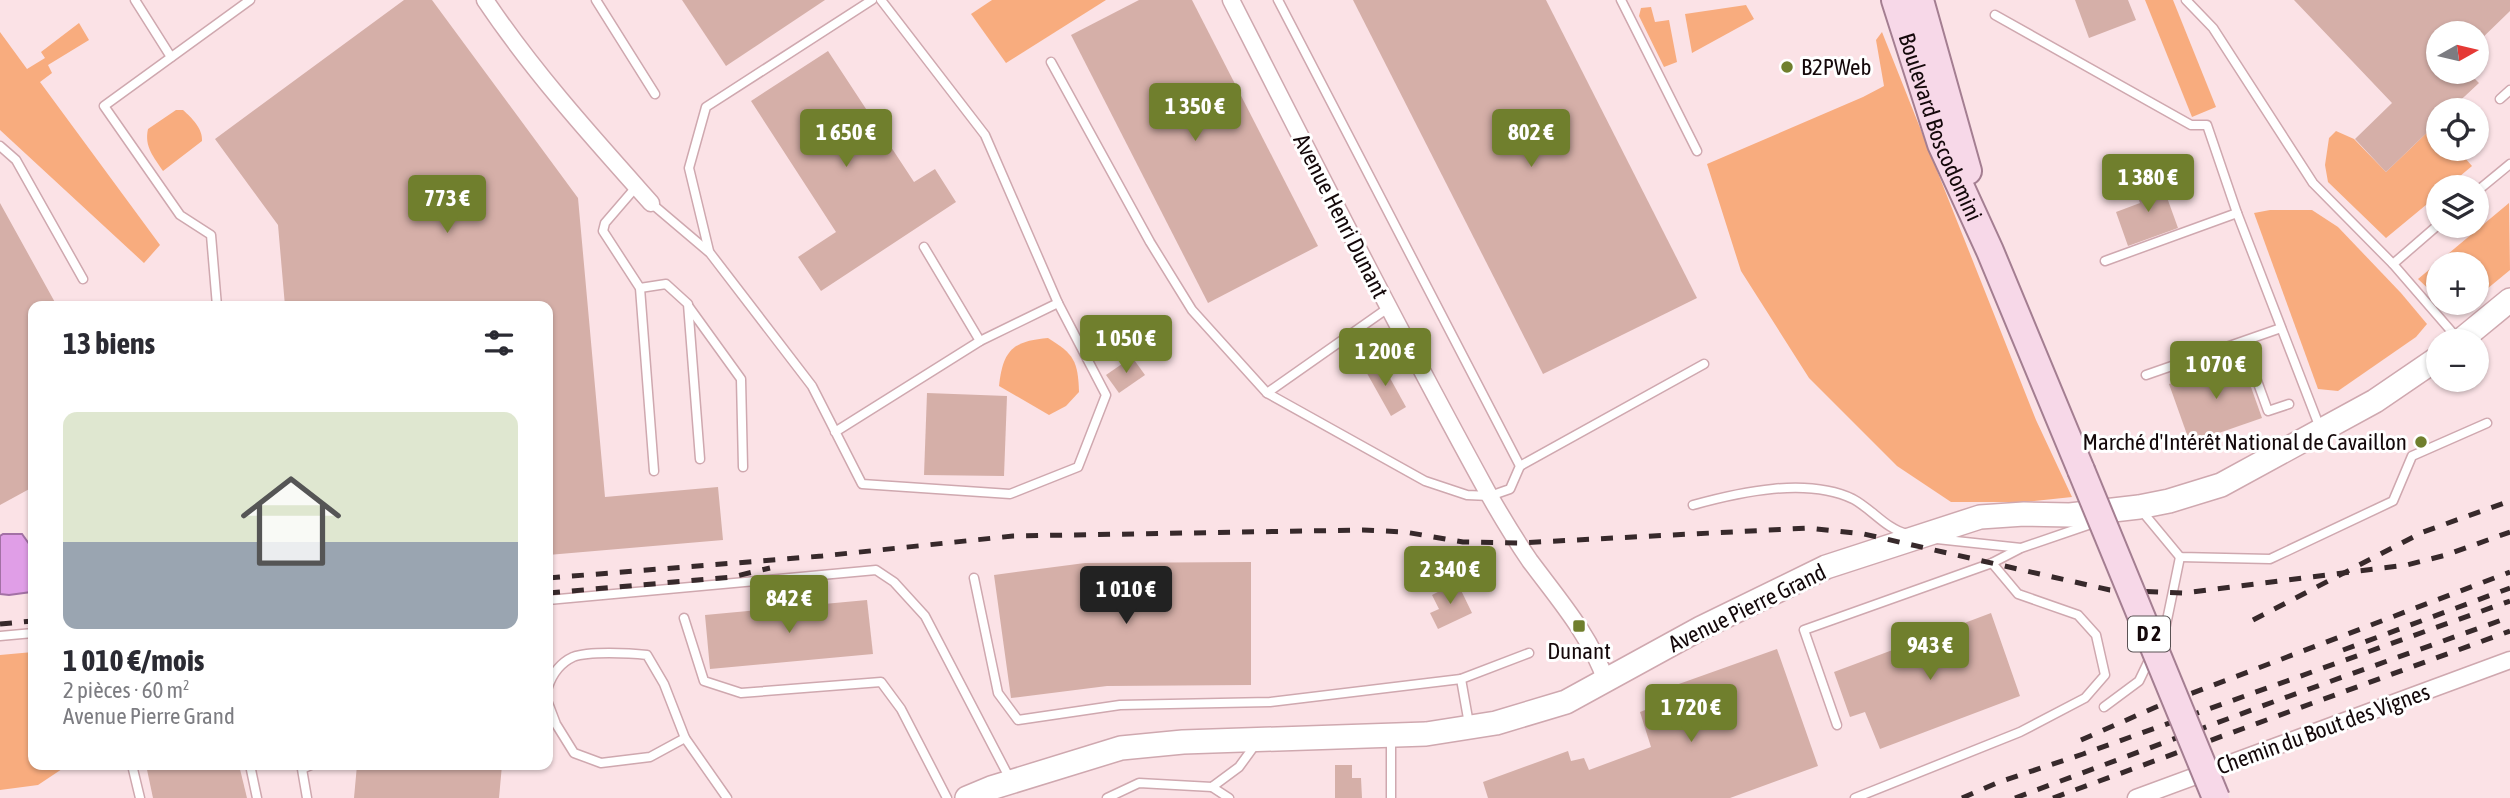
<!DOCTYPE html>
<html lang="fr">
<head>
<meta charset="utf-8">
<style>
  body { margin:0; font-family:"Asap Condensed",sans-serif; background:#f7f7f7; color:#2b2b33; height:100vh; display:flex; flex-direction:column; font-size:26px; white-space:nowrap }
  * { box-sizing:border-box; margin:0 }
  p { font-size:23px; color:#7c7c81 }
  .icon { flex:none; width:38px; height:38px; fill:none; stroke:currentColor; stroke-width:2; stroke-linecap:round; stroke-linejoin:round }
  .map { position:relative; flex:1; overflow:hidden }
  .panel { position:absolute; left:28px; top:301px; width:525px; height:469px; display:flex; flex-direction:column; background:#fff; border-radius:14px; box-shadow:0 2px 5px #0004 }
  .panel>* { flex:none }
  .needle { width:46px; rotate:82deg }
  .buttons { position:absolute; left:2426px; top:21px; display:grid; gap:14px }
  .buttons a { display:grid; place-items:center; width:63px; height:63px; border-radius:50%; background:#fff; box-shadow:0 2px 5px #0004; font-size:35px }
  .price { position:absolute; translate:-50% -60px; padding:0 16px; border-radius:7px; background:#707f2d; color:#fff; font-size:23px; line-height:46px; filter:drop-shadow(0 2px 4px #0008) }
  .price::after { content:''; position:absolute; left:50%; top:42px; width:21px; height:16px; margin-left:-10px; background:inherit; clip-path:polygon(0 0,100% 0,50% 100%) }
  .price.current { background:#222; color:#fff }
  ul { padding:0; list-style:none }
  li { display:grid; align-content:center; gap:14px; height:371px; padding:0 35px }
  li+li { border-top:2px solid #e1e1e2 }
  li span { display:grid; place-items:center; height:217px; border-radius:14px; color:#555 }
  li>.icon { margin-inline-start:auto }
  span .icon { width:126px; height:126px; fill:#fffc; stroke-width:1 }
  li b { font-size:30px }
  h2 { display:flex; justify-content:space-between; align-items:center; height:84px; padding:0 35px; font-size:30px }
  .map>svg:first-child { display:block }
</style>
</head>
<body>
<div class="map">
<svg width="2510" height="798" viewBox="0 0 2510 798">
  <rect width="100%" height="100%" fill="#fbe2e6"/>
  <!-- green -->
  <g fill="#f8ac7e">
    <path d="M 992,0 L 1106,0 L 1006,63 L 971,14 Z"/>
    <path d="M 2145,0 L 2173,0 L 2216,107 L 2192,117 Z"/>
    <path d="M 1746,5 L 1754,19 L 1692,53 L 1685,14 Z"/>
    <path d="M 1651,7 L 1655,22 L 1669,20 L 1677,62 L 1664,67 L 1639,16 L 1641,8 Z"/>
    <path d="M 79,23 L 89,40 L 48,65 L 52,73 L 40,82 L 160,245 L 144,263 L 0,130 L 0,32 L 27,69 L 45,58 L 41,52 Z"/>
    <path d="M 1882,32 L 2036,420 L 2072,497 L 2024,502 L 1951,502 L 1897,466 L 1809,378 L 1741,271 L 1707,164 L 1863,97 L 1884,86 L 1876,40 Z"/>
    <path d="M 176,110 L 183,110 C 192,118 203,129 202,141 L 163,171 C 154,157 144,147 148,129 Z"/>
    <path d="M 2436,124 L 2438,149 L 2457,149 L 2472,166 L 2447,187 L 2438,187 L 2438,195 L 2386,238 L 2328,182 L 2325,165 L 2329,138 L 2336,131 L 2354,139 L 2386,172 Z"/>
    <path d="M 2509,203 L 2510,270 L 2476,298 L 2476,264 L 2438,264 L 2438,298 L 2418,279 Z"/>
    <path d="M 2270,210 L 2312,210 L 2338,227 L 2401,293 L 2427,324 L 2416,337 L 2338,391 L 2318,389 L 2254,213 Z"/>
    <path d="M 1048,338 C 1074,354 1078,361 1079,392 L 1066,406 L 1049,415 L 999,386 C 1003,350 1013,341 1048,338 Z"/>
    <path d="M 33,652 L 33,765 L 68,765 L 38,785 L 0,790 L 0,655 Z"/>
  </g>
  <!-- water -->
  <path fill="#e09ee7" stroke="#a371a5" stroke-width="2" d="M 3,534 L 22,534 L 32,548 L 33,589 L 31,592 L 9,595 L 0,594 L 0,536 Z"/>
  <!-- building -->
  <g fill="#d5afa8">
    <path d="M 404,0 L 432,0 L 578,198 L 605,497 L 718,487 L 723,540 L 548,555 L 548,306 L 285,306 L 278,225 L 215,139 Z"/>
    <path d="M 682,0 L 825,0 L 726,66 Z"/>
    <path d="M 1139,0 L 1192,0 L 1318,246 L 1208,303 L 1071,35 Z"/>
    <path d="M 1353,0 L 1546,0 L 1697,298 L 1543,374 Z"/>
    <path d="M 2075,0 L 2128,0 L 2136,20 L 2089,38 Z"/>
    <path d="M 2294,0 L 2510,0 L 2510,11 L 2476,44 L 2476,33 L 2438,33 L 2438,72 L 2468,72 L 2479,83 L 2450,110 L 2438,110 L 2438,122 L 2386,172 L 2355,139 L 2392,103 Z"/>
    <path d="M 828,51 L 914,182 L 935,169 L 956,202 L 821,291 L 798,257 L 836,232 L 751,101 Z"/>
    <path d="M 2160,178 L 2178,228 L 2128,246 L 2116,212 L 2140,203 L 2134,188 Z"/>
    <path d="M 0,203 L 57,306 L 33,306 L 33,487 L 0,505 Z"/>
    <path d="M 1132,357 L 1145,375 L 1119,393 L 1106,375 Z"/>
    <path d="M 2241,359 L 2262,418 L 2190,443 L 2169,384 Z"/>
    <path d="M 1380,360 L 1406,407 L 1391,416 L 1364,368 Z"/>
    <path d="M 927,393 L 1007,396 L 1004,476 L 924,475 Z"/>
    <path d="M 1251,562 L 1251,685 L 1107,686 L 1011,698 L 994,575 L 1085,563 Z"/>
    <path d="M 1457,582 L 1472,613 L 1438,629 L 1430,613 L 1439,609 L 1432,595 Z"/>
    <path d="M 867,600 L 873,654 L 710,669 L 705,615 Z"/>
    <path d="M 1991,613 L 2020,696 L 1880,749 L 1865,712 L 1850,717 L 1834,672 Z"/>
    <path d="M 1777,649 L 1818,766 L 1730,798 L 1488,798 L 1483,782 L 1568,751 L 1571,761 L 1584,758 L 1589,770 L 1651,747 L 1640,712 L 1668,701 L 1662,690 Z"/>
    <path d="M 146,765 L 239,765 L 247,798 L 153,798 Z"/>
    <path d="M 357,765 L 502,765 L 499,798 L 354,798 Z"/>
    <path d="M 1335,765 L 1352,765 L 1352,778 L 1361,778 L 1362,798 L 1335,798 Z"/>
  </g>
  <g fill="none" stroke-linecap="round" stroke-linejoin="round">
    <defs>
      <g id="lane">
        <path d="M 135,0 L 171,57"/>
        <path d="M 596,0 L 655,94"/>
        <path d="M 881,0 L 985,135 L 1058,303"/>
        <path d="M 1621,0 L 1697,151"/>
        <path d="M 2186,0 L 2213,28 L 2313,183 L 2393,264 L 2458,339"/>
        <path d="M 1995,15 L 2191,125 L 2207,125 L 2237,213"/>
        <path d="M 1051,62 L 1150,242 L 1192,310 L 1267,393 L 1388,308"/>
        <path d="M 2500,99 L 2510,90"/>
        <path d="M 0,146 L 16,160 L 83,279"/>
        <path d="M 636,187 L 605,223 L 603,231 L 640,288 L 654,471"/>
        <path d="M 2476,192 L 2510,164"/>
        <path d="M 651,203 L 710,253 L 812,386 L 862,484 L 1010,494 L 1078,467 L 1106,395 L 1058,303 L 980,341 L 835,432"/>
        <path d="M 924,247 L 980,341"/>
        <path d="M 709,251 L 689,168 L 706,107 L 872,0"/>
        <path d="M 2105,261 L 2237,213 L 2320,428"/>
        <path d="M 2393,264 L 2438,225"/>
        <path d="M 640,288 L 666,284 L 688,304 L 700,459"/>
        <path d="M 217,306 L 211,235 L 180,215 L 104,106 L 250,0"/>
        <path d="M 689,307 L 741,379 L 743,467"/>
        <path d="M 2243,342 L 2268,411 L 2289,404"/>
        <path d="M 2146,375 L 2281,328"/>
        <path d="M 1267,393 L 1425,481 L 1467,495 L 1490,496 L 1510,489 L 1520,466 L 1278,0"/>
        <path d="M 1520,466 L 1704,364"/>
        <path d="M 1693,505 C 1740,492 1807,477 1853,499 C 1872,509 1886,529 1907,534"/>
        <path d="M 2141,510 L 2180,557 L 2270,559 L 2393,501 L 2412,456 L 2487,423"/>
        <path d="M 1937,539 L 2021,548 L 2097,522"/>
        <path d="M 974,578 L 998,693 L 1018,720 L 1120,705 L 1270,702 L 1461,679 L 1469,724"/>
        <path d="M 548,600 L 876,570 L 894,582 L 925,616 L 1010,779"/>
        <path d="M 684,618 L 704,681 L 741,693 L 881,682 L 901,709 L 947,798"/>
        <path d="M 0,636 L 33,633"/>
        <path d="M 2158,642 L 2166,625 L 2180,557"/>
        <path d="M 1461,679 L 1529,653"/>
        <path d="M 548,687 C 552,675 560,663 573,657 C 588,651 630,653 647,655 L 664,684 L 685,738"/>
        <path d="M 548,703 L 556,724 L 574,753 L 601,763 L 650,757 L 685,738 L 727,798"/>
        <path d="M 2104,707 L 2139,681 L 2151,656"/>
        <path d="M 1837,725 L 1804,630 L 1992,563 L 2019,549"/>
        <path d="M 1391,738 L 1391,798"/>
        <path d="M 132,765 L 140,798"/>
        <path d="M 250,765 L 257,798"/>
        <path d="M 1212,787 L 1229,798"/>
        <path d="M 307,798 L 302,769 L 311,765"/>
        <path d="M 1107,798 L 1139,783 L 1212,787 L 1239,767 L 1255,745"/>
        <path d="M 1855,798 L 2020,732 L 2085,698 L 2105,675 L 2096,635 L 2078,615 L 2018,594 L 1992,563"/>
      </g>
      <g id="street">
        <path d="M 485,0 C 534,73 593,138 651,203"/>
        <path d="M 1231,0 C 1315,165 1399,331 1488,493 C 1501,516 1515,539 1530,561 C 1559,600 1590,635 1606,681"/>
        <path d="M 2136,798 L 2510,660"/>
      </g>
      <g id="secondary">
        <path d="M 2460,341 L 2510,300"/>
        <path d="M 967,798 L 991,788 L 1121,748 L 1183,742 L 1426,734 L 1496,723 L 1566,702 L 1701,628 L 1826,567 L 1980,517 L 2024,514 L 2070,515 L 2139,507 L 2169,501 L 2221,485 L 2375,401 L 2438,358"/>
      </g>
      <g id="primary">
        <path id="s1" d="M 1895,0 L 1941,144 L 1990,251 L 2081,470"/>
        <path d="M 1920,0 L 1968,171"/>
      </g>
    </defs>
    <!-- lane casing -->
    <use href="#lane" stroke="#cfa8af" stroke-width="11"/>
    <!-- street casing -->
    <use href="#street" stroke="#cfa8af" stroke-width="19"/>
    <!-- secondary casing -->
    <use href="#secondary" stroke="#cfa8af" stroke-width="26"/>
    <!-- primary casing -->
    <use href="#primary" stroke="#a47e91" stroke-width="30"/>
    <!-- lane -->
    <use href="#lane" stroke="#fff" stroke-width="8"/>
    <!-- street -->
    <use href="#street" stroke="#fff" stroke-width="16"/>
    <!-- secondary -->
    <use href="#secondary" stroke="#fff" stroke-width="23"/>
    <!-- primary -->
    <use href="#primary" stroke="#f7d8e8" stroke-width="26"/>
    <!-- rail -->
    <g stroke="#37292b" stroke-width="5" stroke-dasharray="12 12" stroke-linecap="butt">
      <path d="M 548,578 L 822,556 L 1013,536 L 1363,530 L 1405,532 L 1463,542 L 1518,543 L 1808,528 L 1864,534 L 2110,590 L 2184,593 L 2407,565 L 2446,555 L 2510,532"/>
      <path d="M 548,593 L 732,577 L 770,568"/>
      <path d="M 2253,620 L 2423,532 L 2510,501"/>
      <path d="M 0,624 L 33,621"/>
      <path d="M 2343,650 L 2510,588"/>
      <path d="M 2081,740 L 2156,707 L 2510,572"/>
      <path d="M 1962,798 L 1999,782 L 2083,754 L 2510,601"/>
      <path d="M 2015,798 L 2273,702 L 2510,617"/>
      <path d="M 2053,798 L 2510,631"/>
    </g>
    <defs>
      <path id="primary-bridge" d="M 2081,470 L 2216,798"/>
    </defs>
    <!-- primary-bridge casing -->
    <use href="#primary-bridge" stroke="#a47e91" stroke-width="30" stroke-linecap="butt"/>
    <!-- primary-bridge -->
    <use href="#primary-bridge" stroke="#f7d8e8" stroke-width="26"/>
  </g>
  <!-- markers -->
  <g fill="#707f2d" stroke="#fff" stroke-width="2.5">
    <circle cx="1787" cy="67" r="7"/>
    <circle cx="2421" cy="442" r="7"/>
    <rect x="1572" y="619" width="14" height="14" rx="3.5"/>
  </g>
  <g text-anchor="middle" stroke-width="6" stroke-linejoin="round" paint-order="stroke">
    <!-- shield labels -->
    <rect fill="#fff" stroke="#5a5254" stroke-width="2" x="2128" y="616.5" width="42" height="35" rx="5"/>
    <g font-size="21" font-weight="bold" fill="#14080a">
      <text x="2149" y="641">D 2</text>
    </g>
    <!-- poi labels -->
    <g font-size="23" fill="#14080a" stroke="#fff" text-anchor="start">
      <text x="1801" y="75">B2PWeb</text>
      <text x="2407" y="450" text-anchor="end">Marché d'Intérêt National de Cavaillon</text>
      <text x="1579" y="659" text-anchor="middle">Dunant</text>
    </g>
    <!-- street labels -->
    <g font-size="23" fill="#14080a" stroke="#fff">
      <text dy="8" stroke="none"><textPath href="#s1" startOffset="135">Boulevard Boscodomini</textPath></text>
      <text transform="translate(1341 216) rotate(63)" y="8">Avenue Henri Dunant</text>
      <text transform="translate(1747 608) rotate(-26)" y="8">Avenue Pierre Grand</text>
      <text transform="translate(2323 729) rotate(-20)" y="8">Chemin du Bout des Vignes</text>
    </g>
  </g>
</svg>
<div class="buttons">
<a><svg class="needle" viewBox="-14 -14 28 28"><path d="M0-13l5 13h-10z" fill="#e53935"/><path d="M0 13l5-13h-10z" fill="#7c7c81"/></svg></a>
<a><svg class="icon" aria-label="locate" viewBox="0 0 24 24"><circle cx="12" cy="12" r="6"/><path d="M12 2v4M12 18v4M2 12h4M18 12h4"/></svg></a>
<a><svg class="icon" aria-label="layers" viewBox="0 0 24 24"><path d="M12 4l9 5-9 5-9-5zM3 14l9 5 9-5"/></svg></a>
<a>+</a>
<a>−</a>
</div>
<b class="price" style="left:1195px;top:143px">1 350 €</b>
<b class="price" style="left:846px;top:169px">1 650 €</b>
<b class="price" style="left:1531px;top:169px">802 €</b>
<b class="price" style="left:2148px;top:214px">1 380 €</b>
<b class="price" style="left:447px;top:235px">773 €</b>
<b class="price" style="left:1126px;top:375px">1 050 €</b>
<b class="price" style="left:1385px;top:388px">1 200 €</b>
<b class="price" style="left:2216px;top:401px">1 070 €</b>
<b class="price" style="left:1450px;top:606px">2 340 €</b>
<b class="price current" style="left:1126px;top:626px">1 010 €</b>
<b class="price" style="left:789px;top:635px">842 €</b>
<b class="price" style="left:1930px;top:682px">943 €</b>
<b class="price" style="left:1691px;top:744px">1 720 €</b>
<section class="panel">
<h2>13 biens<svg class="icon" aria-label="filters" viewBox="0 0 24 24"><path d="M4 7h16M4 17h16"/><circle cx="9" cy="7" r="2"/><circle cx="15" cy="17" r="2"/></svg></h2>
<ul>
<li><span style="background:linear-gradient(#dfe7d0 60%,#9aa5b1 0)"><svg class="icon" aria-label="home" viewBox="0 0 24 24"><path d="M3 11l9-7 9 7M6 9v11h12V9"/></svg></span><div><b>1 010 €/mois</b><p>2 pièces · 60 m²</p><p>Avenue Pierre Grand</p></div></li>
</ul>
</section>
</div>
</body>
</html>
